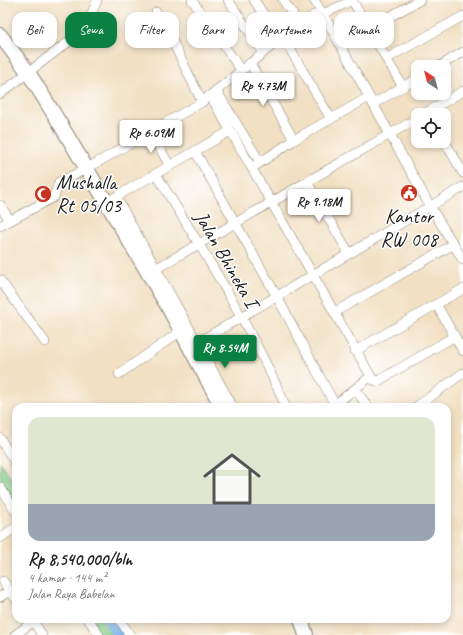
<!DOCTYPE html>
<html lang="id">
<head>
<meta charset="utf-8">
<style>
  body { margin:0; font-family:Caveat,sans-serif; background:#f2f2f2; color:#222; height:100vh; display:flex; flex-direction:column; font-size:15px; white-space:nowrap }
  * { box-sizing:border-box; margin:0 }
  p { font-size:13px; color:#767676 }
  .icon { flex:none; width:22px; height:22px; fill:none; stroke:currentColor; stroke-width:2; stroke-linecap:round; stroke-linejoin:round }
  .map { position:relative; flex:1; overflow:hidden }
  .details { position:absolute; left:12px; top:403px; width:439px; height:220px; display:flex; flex-direction:column; background:#fff; border-radius:12px; box-shadow:0 2px 6px #0003 }
  .details>* { flex:none }
  .guide { position:absolute; left:12px; top:12px; width:439px; height:36px; display:flex; gap:8px }
  .needle { width:26px; rotate:324deg }
  .buttons { position:absolute; left:411px; top:60px; display:grid; gap:8px }
  .buttons a { display:grid; place-items:center; width:40px; height:40px; border-radius:8px; background:#fff; box-shadow:0 2px 6px #0003; font-size:20px }
  .price { position:absolute; translate:-50% -34px; padding:0 9px; border-radius:4px; background:#fff; color:#222; font-size:13px; line-height:26px; filter:drop-shadow(0 1px 2px #0008) }
  .price::after { content:''; position:absolute; left:50%; top:24px; width:12px; height:9px; margin-left:-6px; background:inherit; clip-path:polygon(0 0,100% 0,50% 100%) }
  .price.selected { background:#0b8043; color:#fff }
  ul { padding:0; list-style:none }
  li { display:grid; align-content:center; gap:8px; height:212px; padding:0 16px }
  li span { display:grid; place-items:center; height:124px; border-radius:12px; color:#555 }
  li>.icon { margin-inline-start:auto }
  span .icon { width:72px; height:72px; fill:#fffc; stroke-width:1 }
  li b { font-size:17px }
  .tag { padding:0 14px; border-radius:12px; background:#fff; box-shadow:0 2px 6px #0003; font-size:14px; line-height:36px }
  .tag.selected { background:#0b8043; color:#fff }
  .map>svg:first-child { display:block }
</style>
</head>
<body>
<div class="map">
<svg width="463" height="635" viewBox="0 0 463 635">
  <rect width="100%" height="100%" fill="#fff"/>
  <filter id="ink" filterUnits="userSpaceOnUse"><feTurbulence type="fractalNoise" baseFrequency=".025" numOctaves="2"/><feDisplacementMap in="SourceGraphic" scale="8" xChannelSelector="R" yChannelSelector="G"/><feConvolveMatrix kernelMatrix="1 2 1 2 8 2 1 2 1" color-interpolation-filters="sRGB"/></filter>
  <filter id="wash" filterUnits="userSpaceOnUse"><feTurbulence type="fractalNoise" baseFrequency=".012" numOctaves="4" result="noise"/><feDisplacementMap in="SourceGraphic" scale="16" xChannelSelector="R" yChannelSelector="G"/><feGaussianBlur stdDeviation="0.9" result="paint"/><feColorMatrix in="noise" values="0 0 0 0 0 0 0 0 0 0 0 0 0 0 0 0 0 1.4 0 .05"/><feComposite in="paint" operator="in"/></filter>
  <g filter="url(#wash)">
    <rect width="100%" height="100%" fill="#f2e0c3"/>
    <!-- green -->
    <g fill="#86ce8a" stroke="#517553">
      <path d="M 0,462 L 16,486 L 16,512 L 0,487 Z"/>
      <path d="M 88,619 L 102,619 L 113,635 L 98,635 Z"/>
    </g>
    <g fill="none" stroke-linecap="round" stroke-linejoin="round">
      <!-- river -->
      <path stroke="#78b2e9" stroke-width="16" d="M 111,619 L 121,635"/>
    </g>
  </g>
  <g filter="url(#ink)">
    <g fill="none" stroke-linecap="round" stroke-linejoin="round">
      <defs>
        <g id="street">
          <path d="M 192,0 L 241,70"/>
          <path d="M 228,0 L 263,52"/>
          <path d="M 254,0 L 280,39"/>
          <path d="M 283,0 L 300,25"/>
          <path d="M 314,0 L 323,14 L 353,0"/>
          <path d="M 352,0 L 403,87"/>
          <path d="M 156,12 L 171,38 L 202,102"/>
          <path d="M 369,28 L 420,0"/>
          <path d="M 283,37 L 331,119"/>
          <path d="M 386,59 L 463,16"/>
          <path d="M 250,63 L 294,140"/>
          <path d="M 438,67 L 463,52"/>
          <path d="M 216,90 L 260,162"/>
          <path d="M 0,94 L 76,36 L 90,18 L 97,0"/>
          <path d="M 210,95 L 373,380 L 378,381 L 455,336"/>
          <path d="M 373,104 L 418,78"/>
          <path d="M 422,115 L 463,91"/>
          <path d="M 150,132 L 170,166"/>
          <path d="M 444,140 L 463,173"/>
          <path d="M 195,151 L 276,295 L 335,405"/>
          <path d="M 252,168 L 294,140 L 369,97"/>
          <path d="M 156,174 C 202,249 251,326 286,407"/>
          <path d="M 307,182 L 349,253"/>
          <path d="M 116,197 L 233,407"/>
          <path d="M 112,199 L 230,131"/>
          <path d="M 0,205 L 10,221"/>
          <path d="M 0,226 L 54,197 L 59,182 L 86,169 L 202,102 L 283,37 L 314,15 L 323,14 L 430,206 L 463,260"/>
          <path d="M 157,268 L 418,118"/>
          <path d="M 0,280 L 45,342"/>
          <path d="M 436,304 L 463,351"/>
          <path d="M 335,312 L 454,244"/>
          <path d="M 190,347 L 463,187"/>
          <path d="M 355,351 L 463,289"/>
          <path d="M 119,374 L 181,331"/>
          <path d="M 355,389 L 368,407"/>
          <path d="M 332,407 L 370,377"/>
          <path d="M 416,407 L 463,373"/>
          <path d="M 0,438 L 16,465"/>
          <path d="M 0,487 L 16,512"/>
          <path d="M 0,538 L 16,527"/>
          <path d="M 3,581 L 16,599"/>
          <path d="M 0,597 L 9,591"/>
          <path d="M 32,619 L 42,635"/>
          <path d="M 88,619 L 99,635"/>
          <path d="M 119,619 L 130,635"/>
          <path d="M 15,635 L 34,621"/>
        </g>
        <g id="primary">
          <path d="M 0,35 L 28,72 L 62,127 L 167,305 L 222,407"/>
          <path d="M 301,619 L 306,635"/>
        </g>
      </defs>
      <!-- street casing -->
      <use href="#street" stroke="#877e70" stroke-width="10"/>
      <!-- primary casing -->
      <use href="#primary" stroke="#877e70" stroke-width="16"/>
      <!-- street -->
      <use href="#street" stroke="#fff" stroke-width="9"/>
      <!-- primary -->
      <use href="#primary" stroke="#fff" stroke-width="14"/>
    </g>
  </g>
  <!-- icons -->
  <defs>
    <symbol id="civic-disc" viewBox="-11 -11 22 22"><circle r="9.5" fill="#c8321e" stroke="#fff"/><path d="M-.6-6.5H3V-4.5H.6V-3L4-1V1h2V6H-6V1h2V-1L-.6-3ZM-1.2 2.5V6h2.4V2.5Z" fill="#fff"/></symbol>
    <symbol id="mosque-disc" viewBox="-11 -11 22 22"><circle r="9.5" fill="#c8321e" stroke="#fff"/><path d="M3.5-4.9A6 6 0 1 0 3.5 4.9A5 5 0 1 1 3.5-4.9Z" fill="#fff"/></symbol>
  </defs>
  <g fill-rule="evenodd">
    <use href="#civic-disc" x="399" y="183" width="20" height="20"/>
    <use href="#mosque-disc" x="33" y="184" width="20" height="20"/>
  </g>
  <g text-anchor="middle" stroke-width="3" stroke-linejoin="round" paint-order="stroke">
    <!-- poi labels -->
    <g font-size="20" fill="#1c1c1c" stroke="#fff" text-anchor="start">
      <text x="56" y="189">Mushalla<tspan x="56" dy="23">Rt 05/03</tspan></text>
      <text x="409" y="223" text-anchor="middle">Kantor<tspan x="409" dy="23">RW 008</tspan></text>
    </g>
    <!-- street labels -->
    <g font-size="20" fill="#1c1c1c" stroke="#fff">
      <text transform="translate(227 259) rotate(60)" y="7">Jalan Bhineka I</text>
    </g>
  </g>
</svg>
<div class="buttons">
<a><svg class="needle" viewBox="-14 -14 28 28"><path d="M0-13l5 13h-10z" fill="#e53935"/><path d="M0 13l5-13h-10z" fill="#767676"/></svg></a>
<a><svg class="icon" aria-label="locate" viewBox="0 0 24 24"><circle cx="12" cy="12" r="6"/><path d="M12 2v4M12 18v4M2 12h4M18 12h4"/></svg></a>
</div>
<b class="price" style="left:263px;top:107px">Rp 4.73M</b>
<b class="price" style="left:151px;top:154px">Rp 6.09M</b>
<b class="price" style="left:319px;top:223px">Rp 9.18M</b>
<b class="price selected" style="left:225px;top:369px">Rp 8.54M</b>
<div class="guide">
<a class="tag">Beli</a>
<a class="tag selected">Sewa</a>
<a class="tag">Filter</a>
<a class="tag">Baru</a>
<a class="tag">Apartemen</a>
<a class="tag">Rumah</a>
</div>
<section class="details">
<ul>
<li><span style="background:linear-gradient(#dfe7d0 70%,#9aa5b1 0)"><svg class="icon" aria-label="home" viewBox="0 0 24 24"><path d="M3 11l9-7 9 7M6 9v11h12V9"/></svg></span><div><b>Rp 8,540,000/bln</b><p>4 kamar · 144 m²</p><p>Jalan Raya Babelan</p></div></li>
</ul>
</section>
</div>
</body>
</html>
